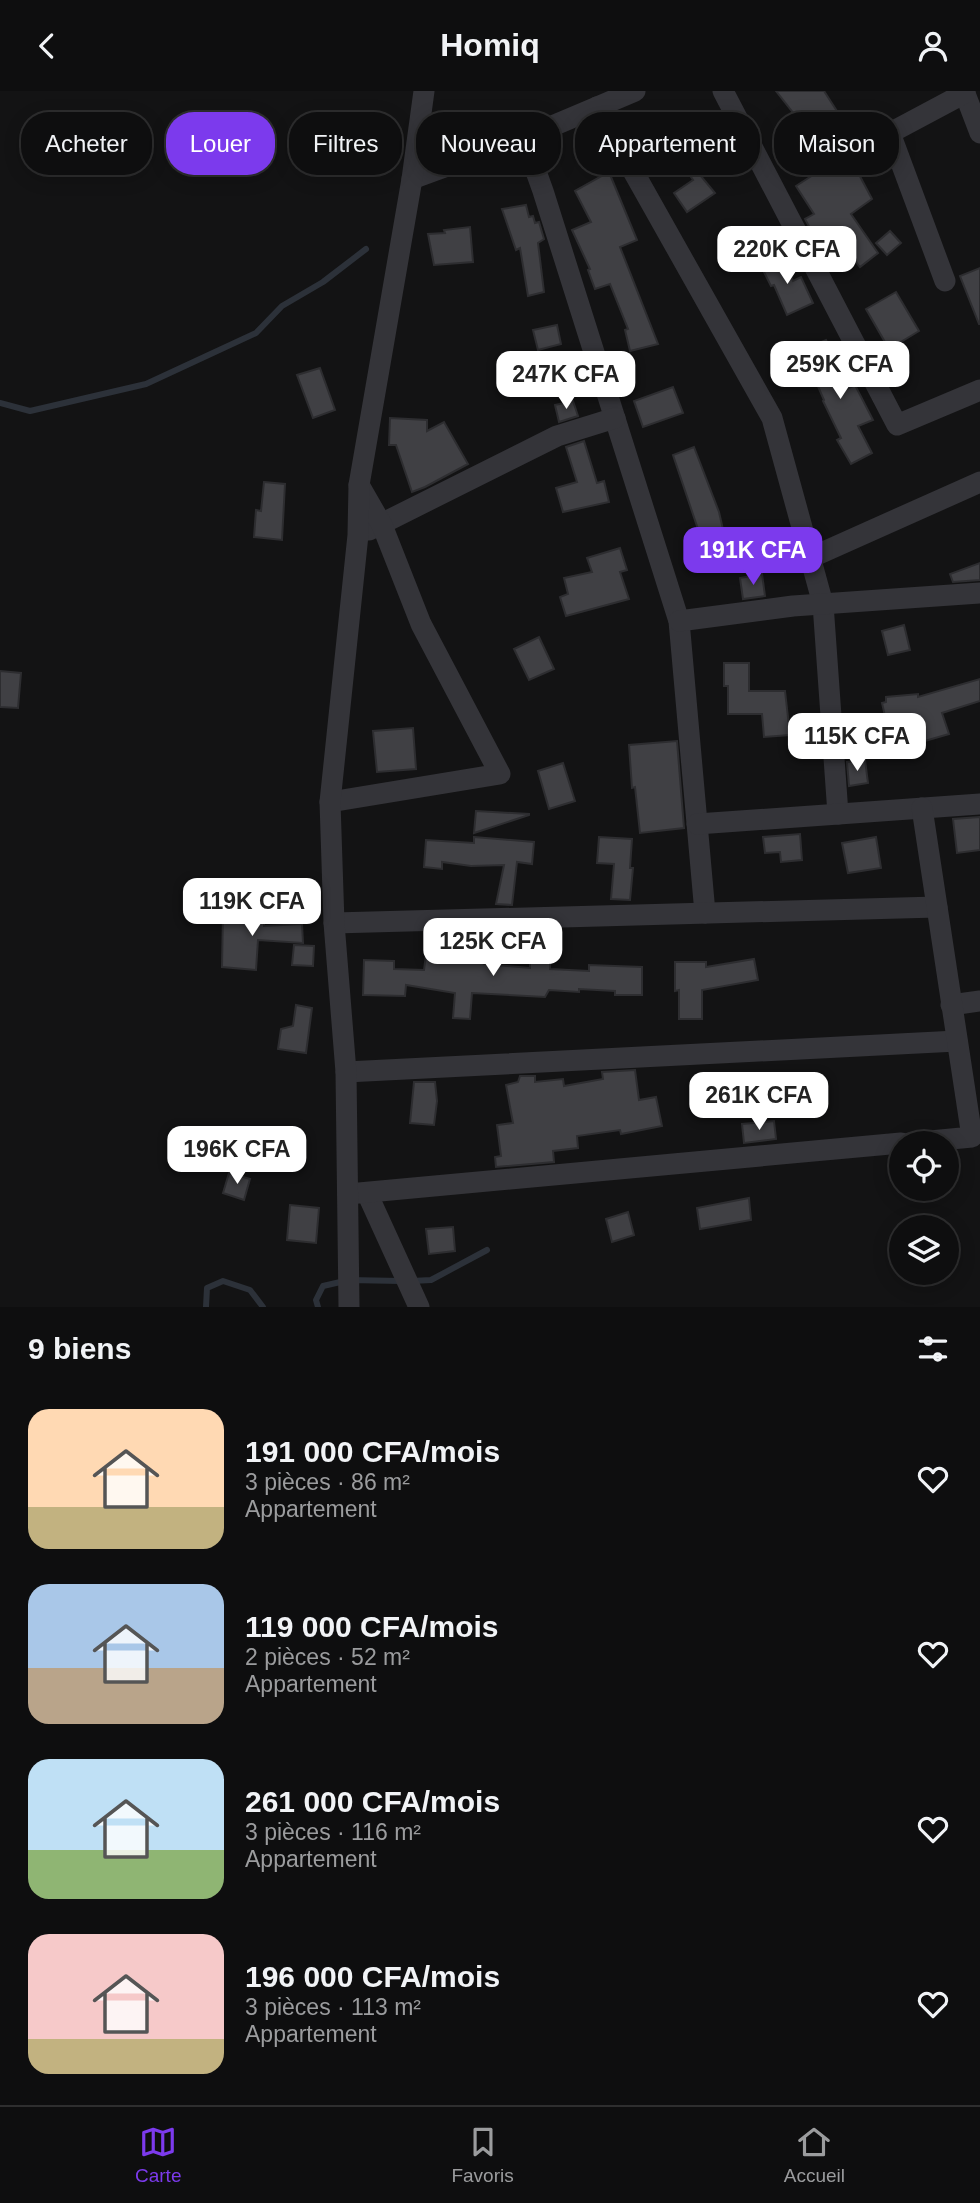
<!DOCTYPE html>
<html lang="fr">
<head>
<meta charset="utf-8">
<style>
  body { margin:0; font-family:Helvetica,sans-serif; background:#1c1c1d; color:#f1f3f6; height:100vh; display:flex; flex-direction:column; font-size:26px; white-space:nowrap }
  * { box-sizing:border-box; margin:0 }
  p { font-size:23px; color:#9b9c9e }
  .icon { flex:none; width:38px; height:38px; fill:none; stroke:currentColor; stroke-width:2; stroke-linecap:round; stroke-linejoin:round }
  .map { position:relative; height:1216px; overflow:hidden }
  .drawer { display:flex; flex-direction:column; background:#0e0e0f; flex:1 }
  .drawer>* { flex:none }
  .banner { position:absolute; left:21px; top:21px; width:938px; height:63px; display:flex; gap:14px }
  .buttons { position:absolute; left:889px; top:1040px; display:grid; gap:14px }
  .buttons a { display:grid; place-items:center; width:70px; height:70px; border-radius:50%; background:#0e0e0f; box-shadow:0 4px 18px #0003,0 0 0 2px #2e2e2f; font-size:35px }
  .price { position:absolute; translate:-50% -60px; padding:0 16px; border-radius:14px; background:#fff; color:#222; font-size:23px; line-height:46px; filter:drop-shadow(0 2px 4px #0008) }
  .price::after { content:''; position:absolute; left:50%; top:42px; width:21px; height:16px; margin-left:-10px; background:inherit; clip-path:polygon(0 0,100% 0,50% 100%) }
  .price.active { background:#7c3aed; color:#fff }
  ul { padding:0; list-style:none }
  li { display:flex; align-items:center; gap:21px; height:175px; padding:0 28px }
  li span { display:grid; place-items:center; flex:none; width:196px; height:140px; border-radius:21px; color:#555 }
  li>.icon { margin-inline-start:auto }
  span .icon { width:84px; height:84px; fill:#fffc; stroke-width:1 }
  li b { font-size:30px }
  h2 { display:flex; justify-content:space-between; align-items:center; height:84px; padding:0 28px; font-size:30px }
  .pill { padding:0 24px; border-radius:28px; background:#0e0e0f; box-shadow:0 4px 18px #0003,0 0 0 2px #2e2e2f; font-size:24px; line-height:63px }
  .pill.active { background:#7c3aed; color:#fff }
  header { display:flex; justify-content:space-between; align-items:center; height:91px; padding:0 28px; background:#0e0e0f; font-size:32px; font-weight:700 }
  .tab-bar { display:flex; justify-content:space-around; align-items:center; height:98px; border-top:2px solid #2e2e2f; background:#0e0e0f; font-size:19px; color:#9b9c9e }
  .tab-bar a { display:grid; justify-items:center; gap:4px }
  .tab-bar .active { color:#7c3aed }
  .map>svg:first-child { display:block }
</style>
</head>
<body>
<header><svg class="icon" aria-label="back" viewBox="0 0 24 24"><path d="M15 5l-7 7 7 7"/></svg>Homiq<svg class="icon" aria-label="person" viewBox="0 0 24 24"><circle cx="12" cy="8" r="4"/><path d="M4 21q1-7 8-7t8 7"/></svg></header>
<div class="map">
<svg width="980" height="1216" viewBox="0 0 980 1216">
  <rect width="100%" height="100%" fill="#131314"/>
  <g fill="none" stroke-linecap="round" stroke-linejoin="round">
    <!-- stream -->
    <g stroke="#2c3139" stroke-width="6">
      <path d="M 0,312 L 30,320 L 146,293 L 256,242 L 282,215 L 323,191 L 366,158"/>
      <path d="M 412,1190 L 431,1189 L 487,1159"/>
      <path d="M 206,1216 L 207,1197 L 223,1190 L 250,1199 L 263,1216"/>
      <path d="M 318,1216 L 316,1209 L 323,1195 L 349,1189 L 401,1190"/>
    </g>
  </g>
  <!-- building -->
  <g fill="#404044" stroke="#2d2d30" stroke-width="2">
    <path d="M 776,0 L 824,0 L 855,48 L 844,55 L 872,108 L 851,123 L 878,162 L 860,176 L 844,156 L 826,167 L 805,128 L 814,123 L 796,95 L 827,75 L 798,28 Z"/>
    <path d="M 673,23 L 686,51 L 722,33 L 732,53 L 695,71 L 700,84 L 715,102 L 687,121 L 674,102 L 693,89 L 672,58 L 664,62 L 651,33 Z"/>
    <path d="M 609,81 L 637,149 L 620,156 L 658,253 L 630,260 L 625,239 L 628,238 L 610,193 L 595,198 L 588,179 L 590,178 L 572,139 L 591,131 L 575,100 Z"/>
    <path d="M 526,114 L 529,126 L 533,125 L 535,132 L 539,131 L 544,148 L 538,152 L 544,201 L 528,205 L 520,157 L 516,159 L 502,118 Z"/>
    <path d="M 470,136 L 473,171 L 434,174 L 428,143 L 445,142 L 444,139 Z"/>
    <path d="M 890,140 L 901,152 L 887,164 L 876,152 Z"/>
    <path d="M 781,165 L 793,190 L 801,186 L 813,212 L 787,224 L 774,194 L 771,195 L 761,175 Z"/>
    <path d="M 980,177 L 980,233 L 979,233 L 960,185 Z"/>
    <path d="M 896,201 L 919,240 L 889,258 L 866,218 Z"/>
    <path d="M 557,234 L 561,253 L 538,259 L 533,239 Z"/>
    <path d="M 826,249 L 847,298 L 855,294 L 873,329 L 858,335 L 872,362 L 851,373 L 837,349 L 841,347 L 823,310 L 824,309 L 802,259 Z"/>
    <path d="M 320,277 L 335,319 L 313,327 L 297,284 Z"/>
    <path d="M 673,296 L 683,322 L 643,336 L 634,310 Z"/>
    <path d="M 573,310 L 578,325 L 559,331 L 555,314 Z"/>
    <path d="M 390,327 L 427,329 L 427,340 L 444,331 L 468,373 L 425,396 L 412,401 L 396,354 L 389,354 Z"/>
    <path d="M 584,350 L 597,392 L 604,390 L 609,411 L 563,421 L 556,397 L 577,391 L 566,356 Z"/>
    <path d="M 694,356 L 719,421 L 725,447 L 703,453 L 673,364 Z"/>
    <path d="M 264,391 L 285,393 L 282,449 L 254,446 L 256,419 L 261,420 Z"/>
    <path d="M 620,457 L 627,479 L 620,481 L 629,508 L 566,525 L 560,506 L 568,503 L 564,487 L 592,481 L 587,467 Z"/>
    <path d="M 980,472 L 980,489 L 953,491 L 950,483 Z"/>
    <path d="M 762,483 L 765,505 L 743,508 L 740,487 Z"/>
    <path d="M 904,534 L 910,559 L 888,564 L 882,540 Z"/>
    <path d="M 539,546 L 554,578 L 529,589 L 514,558 Z"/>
    <path d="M 724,572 L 749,572 L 749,600 L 785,600 L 790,644 L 764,646 L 762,623 L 728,623 L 728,595 L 724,595 Z"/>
    <path d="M 0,580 L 21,582 L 18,617 L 0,616 Z"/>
    <path d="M 980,588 L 980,610 L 942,622 L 949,643 L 911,654 L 892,656 L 882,612 L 886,611 L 886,606 L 918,603 L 918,606 Z"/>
    <path d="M 413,637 L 416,678 L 377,681 L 373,640 Z"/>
    <path d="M 677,650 L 684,737 L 640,742 L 635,696 L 632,697 L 629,654 Z"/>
    <path d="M 865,669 L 868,692 L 849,695 L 847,671 Z"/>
    <path d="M 563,672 L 575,710 L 549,718 L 538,680 Z"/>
    <path d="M 476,720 L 529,723 L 529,724 L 474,742 Z"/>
    <path d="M 980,726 L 980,759 L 957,762 L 953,728 Z"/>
    <path d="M 800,743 L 802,769 L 781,771 L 780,761 L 765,762 L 763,746 Z"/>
    <path d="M 474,746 L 534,751 L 532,773 L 517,771 L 512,814 L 496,813 L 504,774 L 471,775 L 442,771 L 442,778 L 424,776 L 426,749 L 474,752 Z"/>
    <path d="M 599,746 L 632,748 L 630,777 L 633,777 L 630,809 L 611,808 L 614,773 L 597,772 Z"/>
    <path d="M 876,746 L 881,777 L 848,782 L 842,752 Z"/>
    <path d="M 223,822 L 264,824 L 264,835 L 302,833 L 303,852 L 258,849 L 256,879 L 222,876 Z"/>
    <path d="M 440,851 L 489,859 L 484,873 L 530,877 L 530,870 L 550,870 L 550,878 L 589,880 L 589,874 L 642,876 L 642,904 L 615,904 L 615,900 L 579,898 L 579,901 L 549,899 L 545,906 L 472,902 L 470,928 L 453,927 L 455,902 L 406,894 L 405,905 L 363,904 L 364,869 L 394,870 L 394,878 L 424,879 L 426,864 L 438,866 Z"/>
    <path d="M 294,854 L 314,855 L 313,875 L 292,874 Z"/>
    <path d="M 754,868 L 758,889 L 702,899 L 702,928 L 679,928 L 679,899 L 675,900 L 675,871 L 706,871 L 706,876 Z"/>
    <path d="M 296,914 L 312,917 L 306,962 L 278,958 L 281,938 L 293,935 Z"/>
    <path d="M 635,979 L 639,1009 L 656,1006 L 662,1035 L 621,1043 L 620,1039 L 577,1045 L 578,1057 L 553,1060 L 554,1071 L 496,1076 L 495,1066 L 501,1065 L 497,1034 L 513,1032 L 506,994 L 518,991 L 520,985 L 535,985 L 535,991 L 563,988 L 564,995 L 603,988 L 602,981 Z"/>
    <path d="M 414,991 L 435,991 L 437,1010 L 434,1034 L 410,1032 Z"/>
    <path d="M 774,1030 L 776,1048 L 744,1052 L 742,1033 Z"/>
    <path d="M 229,1082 L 250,1088 L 244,1109 L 223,1102 Z"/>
    <path d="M 749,1107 L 751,1129 L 700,1138 L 697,1117 Z"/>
    <path d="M 290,1114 L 319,1117 L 316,1152 L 287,1149 Z"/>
    <path d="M 628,1121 L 634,1144 L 612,1151 L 606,1128 Z"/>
    <path d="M 453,1136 L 455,1160 L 429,1163 L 426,1138 Z"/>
  </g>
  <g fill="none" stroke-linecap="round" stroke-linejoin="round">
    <!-- minor -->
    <g stroke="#343439" stroke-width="21">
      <path d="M 723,0 L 897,334 L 980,299"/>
      <path d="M 964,0 L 980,42"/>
      <path d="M 597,16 L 772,327 L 823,513 L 838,723"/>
      <path d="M 524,47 L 543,100 L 679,530 L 705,822"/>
      <path d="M 412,88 L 524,47 L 635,0"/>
      <path d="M 945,190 L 890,42 L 965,2"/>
      <path d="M 369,439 L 557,345 L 615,327"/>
      <path d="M 810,467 L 980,391"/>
      <path d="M 679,530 L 793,515 L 980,502"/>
      <path d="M 330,711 L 500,683 L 421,533 L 382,434 L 359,394"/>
      <path d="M 697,733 L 980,713"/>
      <path d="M 334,832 L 937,816"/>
      <path d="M 951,914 L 980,910"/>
      <path d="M 346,981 L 957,950"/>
      <path d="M 909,1052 L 972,1046 L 922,717"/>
      <path d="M 367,1102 L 419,1216"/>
      <path d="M 348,1103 L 901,1052"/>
      <path d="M 349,1216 L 346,981 L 334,832 L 330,711 L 358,444 L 359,394 L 412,88 L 424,0"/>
    </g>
  </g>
</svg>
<div class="buttons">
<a><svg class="icon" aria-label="locate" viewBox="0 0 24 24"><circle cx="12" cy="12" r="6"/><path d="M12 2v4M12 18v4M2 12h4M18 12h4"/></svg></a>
<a><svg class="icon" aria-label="layers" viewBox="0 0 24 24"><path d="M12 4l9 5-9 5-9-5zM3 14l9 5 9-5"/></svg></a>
</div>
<b class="price" style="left:787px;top:195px">220K CFA</b>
<b class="price" style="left:840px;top:310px">259K CFA</b>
<b class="price" style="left:566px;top:320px">247K CFA</b>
<b class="price active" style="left:753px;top:496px">191K CFA</b>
<b class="price" style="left:857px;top:682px">115K CFA</b>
<b class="price" style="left:252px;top:847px">119K CFA</b>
<b class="price" style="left:493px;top:887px">125K CFA</b>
<b class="price" style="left:759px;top:1041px">261K CFA</b>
<b class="price" style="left:237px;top:1095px">196K CFA</b>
<div class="banner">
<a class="pill">Acheter</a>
<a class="pill active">Louer</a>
<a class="pill">Filtres</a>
<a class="pill">Nouveau</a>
<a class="pill">Appartement</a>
<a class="pill">Maison</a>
</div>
</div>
<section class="drawer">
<h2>9 biens<svg class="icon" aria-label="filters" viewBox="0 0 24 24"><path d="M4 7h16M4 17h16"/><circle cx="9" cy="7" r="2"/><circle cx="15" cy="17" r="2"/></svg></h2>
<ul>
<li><span style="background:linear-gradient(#ffd9b3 70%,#c2b280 0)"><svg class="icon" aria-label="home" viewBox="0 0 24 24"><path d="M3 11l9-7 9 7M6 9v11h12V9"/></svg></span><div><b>191 000 CFA/mois</b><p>3 pièces · 86 m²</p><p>Appartement</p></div><svg class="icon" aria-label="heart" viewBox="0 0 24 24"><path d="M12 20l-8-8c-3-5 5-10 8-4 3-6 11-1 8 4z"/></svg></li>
<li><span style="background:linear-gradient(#a9c7e8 60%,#b9a48a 0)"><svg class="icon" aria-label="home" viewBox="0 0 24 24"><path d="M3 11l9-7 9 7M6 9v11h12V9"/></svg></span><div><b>119 000 CFA/mois</b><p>2 pièces · 52 m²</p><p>Appartement</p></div><svg class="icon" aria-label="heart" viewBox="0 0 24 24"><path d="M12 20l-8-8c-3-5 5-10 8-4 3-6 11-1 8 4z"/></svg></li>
<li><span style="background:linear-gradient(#bfe0f5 65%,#8fb573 0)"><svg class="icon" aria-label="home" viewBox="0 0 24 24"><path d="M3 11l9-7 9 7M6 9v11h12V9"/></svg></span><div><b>261 000 CFA/mois</b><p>3 pièces · 116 m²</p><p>Appartement</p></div><svg class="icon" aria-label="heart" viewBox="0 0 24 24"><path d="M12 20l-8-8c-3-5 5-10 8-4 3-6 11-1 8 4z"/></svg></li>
<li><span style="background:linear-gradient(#f6c9c9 75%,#c2b280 0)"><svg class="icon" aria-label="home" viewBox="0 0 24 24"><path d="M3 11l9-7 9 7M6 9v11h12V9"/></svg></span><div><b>196 000 CFA/mois</b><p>3 pièces · 113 m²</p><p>Appartement</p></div><svg class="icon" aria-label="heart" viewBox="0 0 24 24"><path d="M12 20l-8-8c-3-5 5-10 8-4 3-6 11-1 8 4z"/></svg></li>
</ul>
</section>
<nav class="tab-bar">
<a class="active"><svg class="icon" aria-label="map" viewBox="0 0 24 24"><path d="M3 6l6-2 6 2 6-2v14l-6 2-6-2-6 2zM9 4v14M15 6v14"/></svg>Carte</a>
<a><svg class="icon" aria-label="saved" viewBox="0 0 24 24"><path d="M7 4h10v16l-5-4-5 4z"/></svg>Favoris</a>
<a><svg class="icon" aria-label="home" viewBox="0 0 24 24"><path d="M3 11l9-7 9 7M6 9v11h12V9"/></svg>Accueil</a>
</nav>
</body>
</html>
